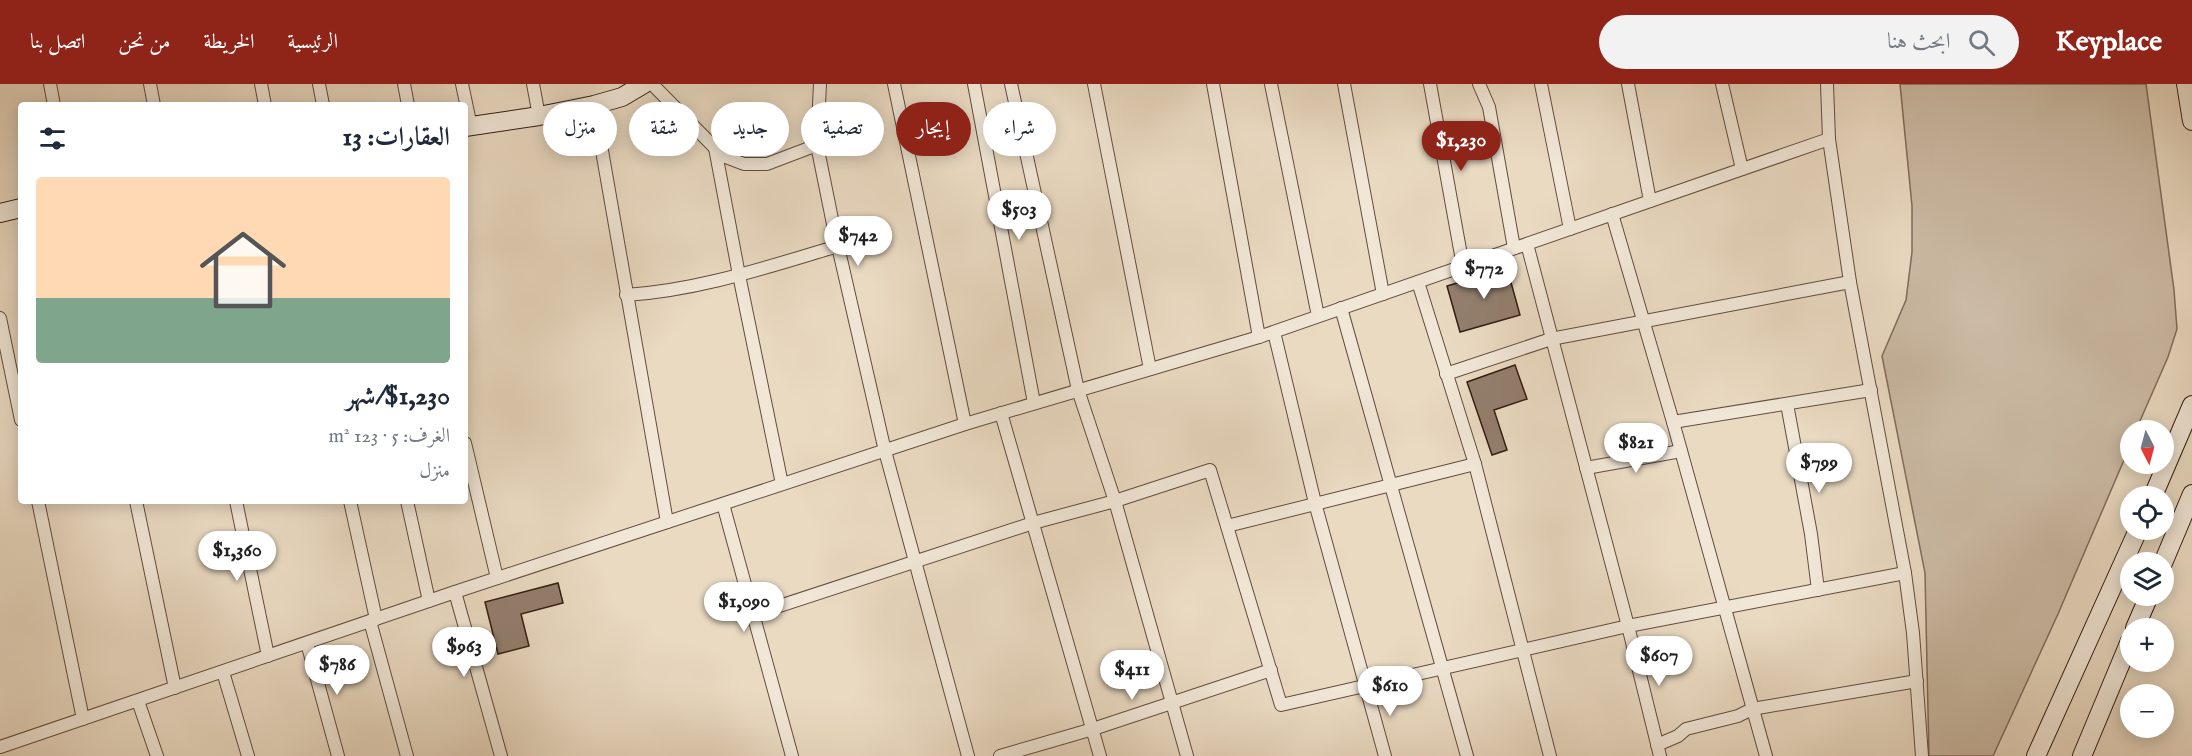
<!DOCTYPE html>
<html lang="ar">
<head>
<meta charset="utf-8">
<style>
  body { margin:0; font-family:"IM FELL English",Amiri,serif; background:#f2f2f3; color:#1f2937; direction:rtl; height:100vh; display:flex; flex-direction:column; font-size:22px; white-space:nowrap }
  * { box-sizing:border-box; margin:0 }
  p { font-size:20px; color:#747a83 }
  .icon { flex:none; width:33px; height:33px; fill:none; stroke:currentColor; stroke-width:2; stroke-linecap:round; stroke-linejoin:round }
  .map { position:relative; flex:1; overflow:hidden; direction:ltr }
  .panel { position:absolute; left:18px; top:18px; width:450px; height:402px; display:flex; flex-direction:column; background:#fff; border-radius:6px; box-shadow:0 3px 15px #0003; direction:rtl }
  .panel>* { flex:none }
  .guide { position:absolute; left:486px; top:18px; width:570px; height:54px; direction:rtl; display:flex; gap:12px }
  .needle { width:39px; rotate:174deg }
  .controls { position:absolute; left:2120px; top:336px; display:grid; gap:12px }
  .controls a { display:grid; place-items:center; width:54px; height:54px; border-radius:50%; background:#fff; box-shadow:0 3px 15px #0003; font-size:30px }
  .price { position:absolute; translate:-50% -51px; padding:0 14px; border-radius:21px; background:#fff; color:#222; font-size:20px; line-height:39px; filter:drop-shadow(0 2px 3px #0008) }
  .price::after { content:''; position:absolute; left:50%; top:36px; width:18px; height:14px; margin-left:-9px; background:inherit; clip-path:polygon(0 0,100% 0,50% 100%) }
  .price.active { background:#8f2418; color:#fff }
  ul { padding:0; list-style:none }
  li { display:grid; align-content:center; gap:12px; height:318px; padding:0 18px }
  li span { display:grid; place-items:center; height:186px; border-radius:6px; color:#555 }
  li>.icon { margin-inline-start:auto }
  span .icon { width:108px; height:108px; fill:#fffc; stroke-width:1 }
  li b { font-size:26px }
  h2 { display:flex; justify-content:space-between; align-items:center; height:72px; padding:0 18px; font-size:26px }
  .chip { padding:0 21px; border-radius:27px; background:#fff; box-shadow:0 3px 15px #0003; font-size:21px; line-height:54px }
  .chip.active { background:#8f2418; color:#fff }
  header { display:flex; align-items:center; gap:36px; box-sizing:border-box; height:84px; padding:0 30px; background:#8f2418; color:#fff }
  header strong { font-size:28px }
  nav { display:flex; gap:33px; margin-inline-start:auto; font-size:21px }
  .search { width:420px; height:54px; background:#f2f2f3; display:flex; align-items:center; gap:15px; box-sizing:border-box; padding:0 21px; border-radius:33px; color:#747a83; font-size:22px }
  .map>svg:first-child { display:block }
</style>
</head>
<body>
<header>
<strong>Keyplace</strong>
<div class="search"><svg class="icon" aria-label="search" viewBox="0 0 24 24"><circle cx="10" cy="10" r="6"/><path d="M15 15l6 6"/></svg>ابحث هنا</div>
<nav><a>الرئيسية</a><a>الخريطة</a><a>من نحن</a><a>اتصل بنا</a></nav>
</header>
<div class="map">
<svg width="2192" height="672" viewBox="0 0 2192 672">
  <rect width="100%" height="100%" fill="#eadac2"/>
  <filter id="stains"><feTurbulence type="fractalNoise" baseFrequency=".00333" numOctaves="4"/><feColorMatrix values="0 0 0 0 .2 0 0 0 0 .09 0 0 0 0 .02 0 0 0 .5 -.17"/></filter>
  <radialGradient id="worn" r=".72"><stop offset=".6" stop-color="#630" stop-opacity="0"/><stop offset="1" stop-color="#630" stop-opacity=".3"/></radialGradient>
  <!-- green -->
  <path fill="#cbbaa4" stroke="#806b5c" stroke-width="1.5" d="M 1900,0 L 2146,0 L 2174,206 L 2177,245 L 2168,273 L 2136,346 L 2130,346 L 2130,362 L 2058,530 L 1993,672 L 1929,672 L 1925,489 L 1882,272 L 1906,216 L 1912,168 L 1912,122 Z"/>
  <!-- building -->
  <g fill="#937f6e" stroke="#341c13" stroke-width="1.5">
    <path d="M 1507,184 L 1520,231 L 1460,248 L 1447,202 Z"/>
    <path d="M 1515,281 L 1527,315 L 1494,326 L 1507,366 L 1492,371 L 1467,298 Z"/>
    <path d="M 558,499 L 563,519 L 521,530 L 529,562 L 498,570 L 485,518 Z"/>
  </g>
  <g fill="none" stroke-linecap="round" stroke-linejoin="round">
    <defs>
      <g id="minor">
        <path d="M 50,0 L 54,21"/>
        <path d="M 150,0 L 154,21"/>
        <path d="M 261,0 L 265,21"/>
        <path d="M 319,0 L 323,21"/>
        <path d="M 404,0 L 408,21"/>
        <path d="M 462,0 L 471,43"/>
        <path d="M 533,0 L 539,32"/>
        <path d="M 652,0 L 723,72 L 744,80 L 767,80 L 817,61"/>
        <path d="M 820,0 L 817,61 L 834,145 L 885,367 L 968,672"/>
        <path d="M 894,0 L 965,340"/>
        <path d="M 974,0 L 1034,319"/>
        <path d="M 1011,0 L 1078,306 L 1115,417 L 1187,672"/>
        <path d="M 1094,0 L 1150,285"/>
        <path d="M 1213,0 L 1259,253"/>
        <path d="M 1271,0 L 1318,232"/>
        <path d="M 1344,0 L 1383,210"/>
        <path d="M 1430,0 L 1463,182"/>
        <path d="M 1479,0 L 1489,23 L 1514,164"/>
        <path d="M 1541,0 L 1570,145"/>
        <path d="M 1628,0 L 1650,117"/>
        <path d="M 1722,0 L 1742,85"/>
        <path d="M 594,21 L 667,438"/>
        <path d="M 1829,55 L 1850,198 L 1905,489 L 1913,549 L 1922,672"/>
        <path d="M 715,64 L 739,191 L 782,400"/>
        <path d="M 1612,130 L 1673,338 L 1766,672"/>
        <path d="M 1527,160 L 1628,542 L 1660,672"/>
        <path d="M 1418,198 L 1475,380 L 1550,672"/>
        <path d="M 626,211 C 700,206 767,183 838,162"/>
        <path d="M 1341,224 L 1467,672"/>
        <path d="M 0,234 L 21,336"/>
        <path d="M 1274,248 L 1315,419 L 1385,672"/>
        <path d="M 1446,290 L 1551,255 L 1850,198"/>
        <path d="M 1787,320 L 1811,450 L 1818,506"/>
        <path d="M 1001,329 L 1100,672"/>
        <path d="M 1673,338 L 1871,306"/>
        <path d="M 465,359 L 497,494"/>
        <path d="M 1586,384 L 1681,367"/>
        <path d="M 38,417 L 83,635"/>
        <path d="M 136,417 L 175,604"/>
        <path d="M 236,417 L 268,572"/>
        <path d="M 350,417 L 376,535"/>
        <path d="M 407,417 L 429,517"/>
        <path d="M 723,420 L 792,672"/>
        <path d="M 1227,442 L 1475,380"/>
        <path d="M 455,508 L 501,672"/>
        <path d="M 755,530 L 1033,439 L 1115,417 L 1210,386 L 1281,621 L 1628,542 L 1905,489"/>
        <path d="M 370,537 L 407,672"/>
        <path d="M 307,559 L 338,672"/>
        <path d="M 223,588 L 248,672"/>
        <path d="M 138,617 L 157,672"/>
        <path d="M 1657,661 L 1678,652 L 1686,645 L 1738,632 L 1752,625 L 1917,597"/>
        <path d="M 0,663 L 455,508 L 965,340 L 1259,253 L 1829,55 L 1827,0"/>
        <path d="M 1000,672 L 1093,645 L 1271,586"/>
      </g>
      <g id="secondary">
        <path d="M 2186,0 L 2192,37"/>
        <path d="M 465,43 L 539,32 L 594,21 L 622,13 L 644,0"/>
        <path d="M 0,129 L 21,124"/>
        <path d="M 2153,412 L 2192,321"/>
        <path d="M 2163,479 L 2192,410"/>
        <path d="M 2135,544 L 2149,512"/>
        <path d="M 2036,672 L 2138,446"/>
        <path d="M 2082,672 L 2130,557"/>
      </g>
    </defs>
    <!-- minor casing -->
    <use href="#minor" stroke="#624c3f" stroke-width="14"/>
    <!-- secondary casing -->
    <use href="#secondary" stroke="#341c13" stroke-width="20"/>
    <!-- minor -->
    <use href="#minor" stroke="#f1e7d7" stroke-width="12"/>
    <!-- secondary -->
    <use href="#secondary" stroke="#f1e7d7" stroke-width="18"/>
  </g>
  <rect width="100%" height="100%" filter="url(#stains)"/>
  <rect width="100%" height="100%" fill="url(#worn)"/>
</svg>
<div class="controls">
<a><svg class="needle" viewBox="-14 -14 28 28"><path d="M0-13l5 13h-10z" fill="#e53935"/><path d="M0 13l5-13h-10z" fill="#747a83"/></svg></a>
<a><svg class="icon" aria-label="locate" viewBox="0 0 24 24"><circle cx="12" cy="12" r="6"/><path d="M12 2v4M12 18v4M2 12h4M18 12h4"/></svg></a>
<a><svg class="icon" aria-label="layers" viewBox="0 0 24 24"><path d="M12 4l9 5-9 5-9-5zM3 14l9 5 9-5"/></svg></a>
<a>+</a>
<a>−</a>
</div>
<b class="price active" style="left:1461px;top:88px">$1,230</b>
<b class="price" style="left:1019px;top:157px">$503</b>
<b class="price" style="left:858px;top:183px">$742</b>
<b class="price" style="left:1484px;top:216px">$772</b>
<b class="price" style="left:1636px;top:390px">$821</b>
<b class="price" style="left:1819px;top:410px">$799</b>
<b class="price" style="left:237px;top:498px">$1,360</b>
<b class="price" style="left:744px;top:549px">$1,090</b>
<b class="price" style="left:464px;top:594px">$963</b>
<b class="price" style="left:1659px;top:603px">$607</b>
<b class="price" style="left:337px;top:612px">$786</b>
<b class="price" style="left:1132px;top:617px">$411</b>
<b class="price" style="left:1390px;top:633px">$610</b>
<div class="guide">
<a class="chip">شراء</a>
<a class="chip active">إيجار</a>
<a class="chip">تصفية</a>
<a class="chip">جديد</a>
<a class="chip">شقة</a>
<a class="chip">منزل</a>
</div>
<section class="panel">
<h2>العقارات: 13<svg class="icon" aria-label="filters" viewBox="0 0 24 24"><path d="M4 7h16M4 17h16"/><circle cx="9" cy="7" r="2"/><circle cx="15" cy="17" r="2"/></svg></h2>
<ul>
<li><span style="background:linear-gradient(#ffd9b3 65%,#7fa58c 0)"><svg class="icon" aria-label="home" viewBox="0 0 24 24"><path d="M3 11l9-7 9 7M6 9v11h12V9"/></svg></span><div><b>$1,230/شهر</b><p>الغرف: 5 · 123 m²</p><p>منزل</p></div></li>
</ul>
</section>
</div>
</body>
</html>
